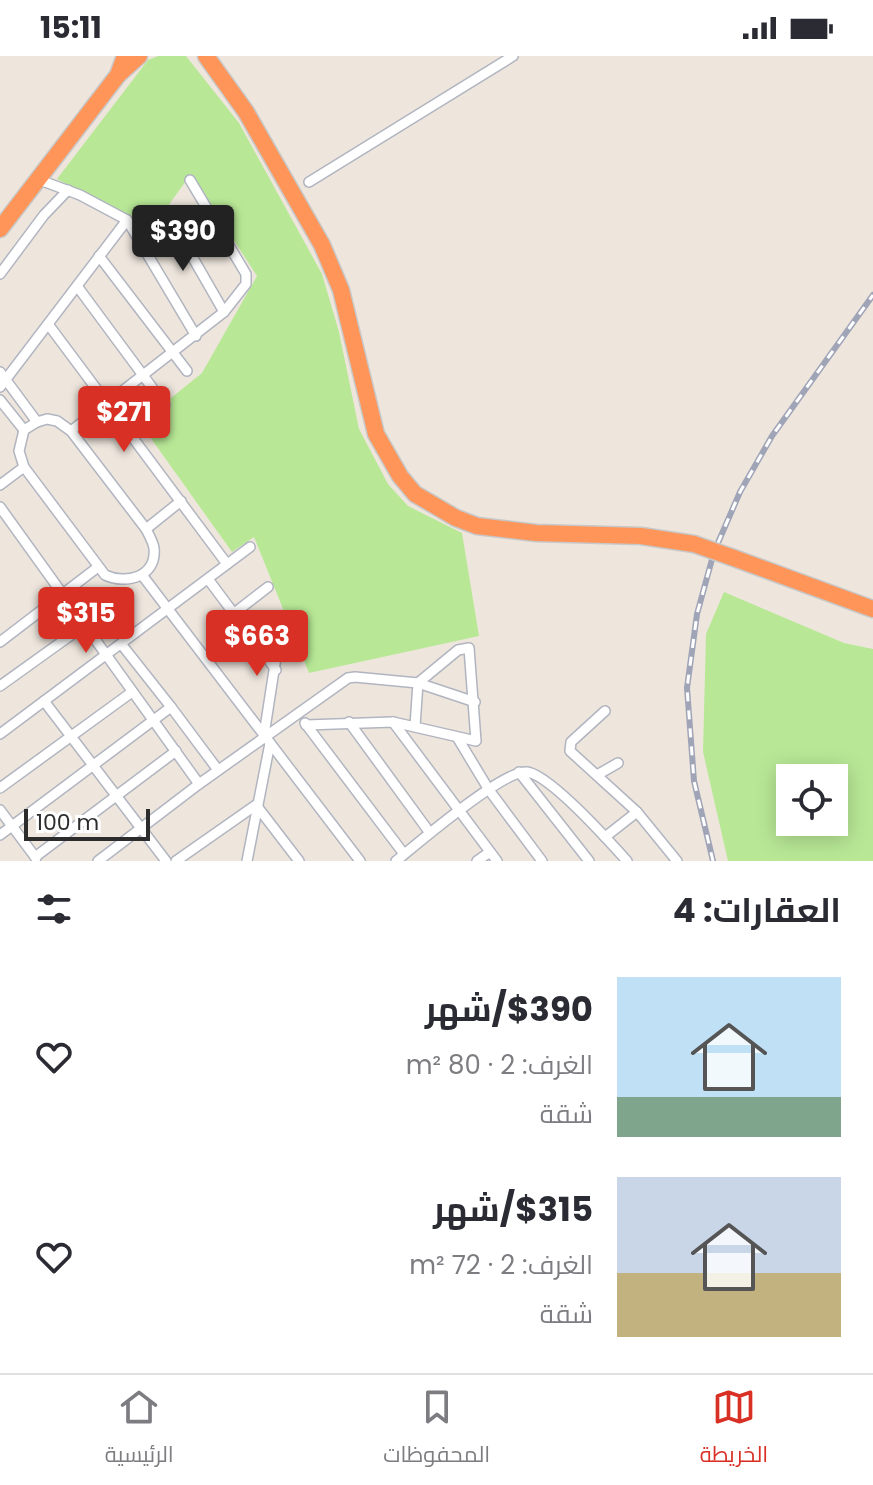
<!DOCTYPE html>
<html lang="ar">
<head>
<meta charset="utf-8">
<style>
  body { margin:0; font-family:Poppins,Cairo,sans-serif; background:#f7f7f7; color:#2b2b33; direction:rtl; height:100vh; display:flex; flex-direction:column; font-size:30px; white-space:nowrap }
  * { box-sizing:border-box; margin:0 }
  p { font-size:26px; color:#7c7c81 }
  .icon { flex:none; width:44px; height:44px; fill:none; stroke:currentColor; stroke-width:2; stroke-linecap:round; stroke-linejoin:round }
  .map { position:relative; height:805px; overflow:hidden; direction:ltr }
  .drawer { display:flex; flex-direction:column; background:#fff; flex:1 }
  .drawer>* { flex:none }
  .fabs { position:absolute; left:776px; top:708px; display:grid; gap:16px }
  .fabs a { display:grid; place-items:center; width:72px; height:72px; border-radius:0px; background:#fff; box-shadow:0 4px 20px #0003; font-size:40px }
  .scale { position:absolute; left:24px; bottom:20px; width:126px; box-sizing:border-box; padding-left:8px; border:4px solid #2c2c2c; border-top:0; font-size:22px; line-height:28px; white-space:nowrap; color:#2c2c2c; -webkit-text-stroke:6px #fff; paint-order:stroke }
  .price { position:absolute; translate:-50% -68px; padding:0 18px; border-radius:8px; background:#d93025; color:#fff; font-size:26px; line-height:52px; filter:drop-shadow(0 2px 4px #0008) }
  .price::after { content:''; position:absolute; left:50%; top:48px; width:24px; height:18px; margin-left:-12px; background:inherit; clip-path:polygon(0 0,100% 0,50% 100%) }
  .price.on { background:#222; color:#fff }
  ul { padding:0; list-style:none }
  li { display:flex; align-items:center; gap:24px; height:200px; padding:0 32px }
  li span { display:grid; place-items:center; flex:none; width:224px; height:160px; border-radius:0px; color:#555 }
  li>.icon { margin-inline-start:auto }
  span .icon { width:96px; height:96px; fill:#fffc; stroke-width:1 }
  li b { font-size:34px }
  h2 { display:flex; justify-content:space-between; align-items:center; height:96px; padding:0 32px; font-size:34px }
  .status { display:flex; justify-content:space-between; align-items:center; height:56px; padding:0 40px; background:#fff; direction:ltr }
  .status svg { height:22px; fill:currentColor }
  .menu { display:flex; justify-content:space-around; align-items:center; height:112px; border-top:2px solid #e1e1e2; background:#fff; font-size:22px; color:#7c7c81 }
  .menu a { display:grid; justify-items:center; gap:4px }
  .menu .on { color:#d93025 }
  .map>svg:first-child { display:block }
</style>
</head>
<body>
<div class="status"><b>15:11</b><svg viewBox="0 0 49 12"><path d="M0 12V9h3v3zM5 12V6h3v6zM10 12V3h3v9zM15 12V0h3v12zM26 1h20v11H26zM47 4h2v5h-2z"/></svg></div>
<div class="map">
<svg width="873" height="805" viewBox="0 0 873 805">
  <rect width="100%" height="100%" fill="#eee6dd"/>
  <!-- green -->
  <g fill="#b8e896" fill-rule="evenodd">
    <path d="M 158,0 L 186,0 L 239,67 L 322,218 L 339,276 L 359,373 L 388,428 L 408,450 L 462,477 L 479,580 L 309,617 L 254,481 L 232,496 L 140,367 L 202,317 L 257,220 L 191,118 L 152,172 L 57,123 L 148,4 Z"/>
    <path d="M 724,536 L 844,587 L 873,593 L 873,805 L 728,805 L 703,696 L 706,578 ZM 834,722 L 834,766 L 790,766 L 790,722 Z"/>
  </g>
  <g fill="none" stroke-linecap="round" stroke-linejoin="round">
    <defs>
      <g id="street">
        <path d="M 37,123 L 80,139 L 127,164 L 196,280"/>
        <path d="M 309,126 L 513,0"/>
        <path d="M 170,162 L 224,256"/>
        <path d="M 99,200 L 187,315"/>
        <path d="M 0,218 L 44,159 L 68,134"/>
        <path d="M 77,230 L 165,349"/>
        <path d="M 48,268 L 227,508"/>
        <path d="M 0,316 L 37,366"/>
        <path d="M 0,331 L 127,164"/>
        <path d="M 0,344 L 24,374"/>
        <path d="M 47,363 L 57,365 L 71,375 L 146,473 C 149,479 153,486 154,492 C 157,521 126,529 105,519 L 24,411 L 19,395 L 24,374 L 37,366 Z"/>
        <path d="M 71,375 L 224,256 L 246,228 L 246,218 L 190,124"/>
        <path d="M 0,429 L 24,411"/>
        <path d="M 0,451 L 199,728"/>
        <path d="M 146,473 L 181,445"/>
        <path d="M 142,519 L 360,805"/>
        <path d="M 208,523 L 276,614"/>
        <path d="M 233,558 L 268,531"/>
        <path d="M 0,586 L 98,511"/>
        <path d="M 122,589 L 171,651"/>
        <path d="M 0,630 L 85,569"/>
        <path d="M 44,645 L 166,805"/>
        <path d="M 605,655 L 571,686 L 570,695 L 637,756 L 677,805"/>
        <path d="M 349,666 L 430,777"/>
        <path d="M 393,666 L 497,805"/>
        <path d="M 305,667 L 404,798"/>
        <path d="M 306,669 L 393,666 L 476,685 L 469,592 L 458,594 L 418,627 L 415,670"/>
        <path d="M 0,678 L 250,491"/>
        <path d="M 264,679 L 281,569"/>
        <path d="M 457,681 L 489,734 L 542,805"/>
        <path d="M 519,716 L 589,805"/>
        <path d="M 597,719 L 618,707"/>
        <path d="M 0,732 L 132,636"/>
        <path d="M 0,754 L 36,802"/>
        <path d="M 0,779 L 171,651 L 218,714"/>
        <path d="M 605,781 L 637,756"/>
        <path d="M 35,801 L 176,695"/>
        <path d="M 98,805 L 199,728 L 348,622 L 355,621 L 418,627 L 475,646"/>
        <path d="M 176,805 L 256,749 L 299,805"/>
        <path d="M 247,805 L 270,687"/>
        <path d="M 396,805 C 417,788 504,713 527,716 C 550,719 610,786 627,805"/>
        <path d="M 477,805 L 490,796"/>
      </g>
      <g id="highway">
        <path d="M 206,0 L 246,56 L 322,189 L 341,234 L 376,378 L 400,420 L 415,438 L 456,462 L 477,470 L 536,477 L 641,480 L 694,488"/>
        <path d="M 119,18 L 139,0"/>
        <path d="M 0,173 L 118,19 L 125,0"/>
        <path d="M 731,501 L 873,553"/>
      </g>
    </defs>
    <!-- street casing -->
    <use href="#street" stroke="#b1b5c0" stroke-width="12"/>
    <!-- highway casing -->
    <use href="#highway" stroke="#c8c8c8" stroke-width="19"/>
    <!-- street -->
    <use href="#street" stroke="#fff" stroke-width="9"/>
    <!-- highway -->
    <use href="#highway" stroke="#ff9558" stroke-width="16"/>
    <defs>
      <path id="rail" d="M 713,805 L 694,725 L 687,632 L 697,558 L 714,496 L 740,436 L 772,380 L 873,239"/>
    </defs>
    <!-- rail casing -->
    <use href="#rail" stroke="#9fa4b7" stroke-width="6"/>
    <!-- rail -->
    <use href="#rail" stroke="#fff" stroke-width="3" stroke-dasharray="9" stroke-linecap="butt"/>
    <defs>
      <path id="highway-bridge" d="M 694,488 L 731,501"/>
    </defs>
    <!-- highway-bridge casing -->
    <use href="#highway-bridge" stroke="#c8c8c8" stroke-width="19" stroke-linecap="butt"/>
    <!-- highway-bridge -->
    <use href="#highway-bridge" stroke="#ff9558" stroke-width="16"/>
  </g>
</svg>
<div class="fabs">
<a><svg class="icon" aria-label="locate" viewBox="0 0 24 24"><circle cx="12" cy="12" r="6"/><path d="M12 2v4M12 18v4M2 12h4M18 12h4"/></svg></a>
</div>
<div class="scale">100 m</div>
<b class="price on" style="left:183px;top:217px">$390</b>
<b class="price" style="left:124px;top:398px">$271</b>
<b class="price" style="left:86px;top:599px">$315</b>
<b class="price" style="left:257px;top:622px">$663</b>
</div>
<section class="drawer">
<h2>العقارات: 4<svg class="icon" aria-label="filters" viewBox="0 0 24 24"><path d="M4 7h16M4 17h16"/><circle cx="9" cy="7" r="2"/><circle cx="15" cy="17" r="2"/></svg></h2>
<ul>
<li><span style="background:linear-gradient(#bfe0f5 75%,#7fa58c 0)"><svg class="icon" aria-label="home" viewBox="0 0 24 24"><path d="M3 11l9-7 9 7M6 9v11h12V9"/></svg></span><div><b>$390/شهر</b><p>الغرف: 2 · 80 m²</p><p>شقة</p></div><svg class="icon" aria-label="heart" viewBox="0 0 24 24"><path d="M12 20l-8-8c-3-5 5-10 8-4 3-6 11-1 8 4z"/></svg></li>
<li><span style="background:linear-gradient(#c9d6e8 60%,#c2b280 0)"><svg class="icon" aria-label="home" viewBox="0 0 24 24"><path d="M3 11l9-7 9 7M6 9v11h12V9"/></svg></span><div><b>$315/شهر</b><p>الغرف: 2 · 72 m²</p><p>شقة</p></div><svg class="icon" aria-label="heart" viewBox="0 0 24 24"><path d="M12 20l-8-8c-3-5 5-10 8-4 3-6 11-1 8 4z"/></svg></li>
</ul>
</section>
<nav class="menu">
<a class="on"><svg class="icon" aria-label="map" viewBox="0 0 24 24"><path d="M3 6l6-2 6 2 6-2v14l-6 2-6-2-6 2zM9 4v14M15 6v14"/></svg>الخريطة</a>
<a><svg class="icon" aria-label="saved" viewBox="0 0 24 24"><path d="M7 4h10v16l-5-4-5 4z"/></svg>المحفوظات</a>
<a><svg class="icon" aria-label="home" viewBox="0 0 24 24"><path d="M3 11l9-7 9 7M6 9v11h12V9"/></svg>الرئيسية</a>
</nav>
</body>
</html>
